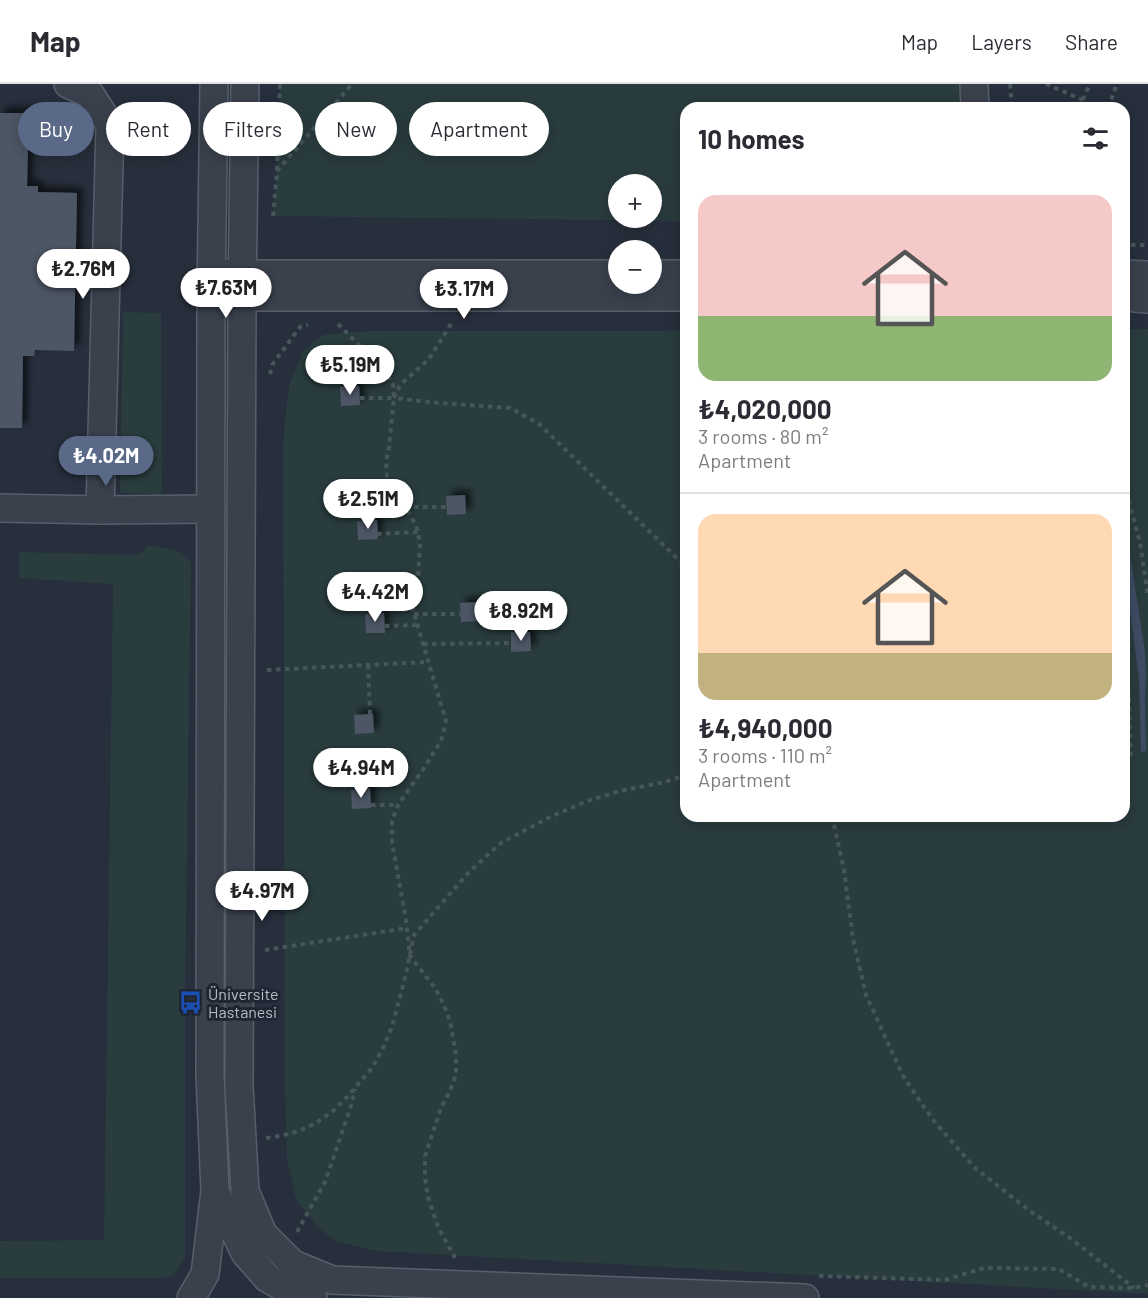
<!DOCTYPE html>
<html lang="en">
<head>
<meta charset="utf-8">
<style>
  body { margin:0; font-family:Barlow,sans-serif; background:#f7f7f7; color:#2b2b33; height:100vh; display:flex; flex-direction:column; font-size:22px; white-space:nowrap }
  * { box-sizing:border-box; margin:0 }
  p { font-size:20px; color:#7c7c81 }
  .icon { flex:none; width:33px; height:33px; fill:none; stroke:currentColor; stroke-width:2; stroke-linecap:round; stroke-linejoin:round }
  .map { position:relative; flex:1; overflow:hidden }
  .details { position:absolute; left:680px; top:18px; width:450px; height:720px; display:flex; flex-direction:column; background:#fff; border-radius:18px; box-shadow:0 3px 15px #0003 }
  .details>* { flex:none }
  .hud { position:absolute; left:18px; top:18px; width:570px; height:54px; display:flex; gap:12px }
  .controls { position:absolute; left:608px; top:90px; display:grid; gap:12px }
  .controls a { display:grid; place-items:center; width:54px; height:54px; border-radius:50%; background:#fff; box-shadow:0 3px 15px #0003; font-size:30px }
  .price { position:absolute; translate:-50% -51px; padding:0 14px; border-radius:21px; background:#fff; color:#222; font-size:20px; line-height:39px; filter:drop-shadow(0 2px 3px #0008) }
  .price::after { content:''; position:absolute; left:50%; top:36px; width:18px; height:14px; margin-left:-9px; background:inherit; clip-path:polygon(0 0,100% 0,50% 100%) }
  .price.on { background:#5a6988; color:#fff }
  ul { padding:0; list-style:none }
  li { display:grid; align-content:center; gap:12px; height:318px; padding:0 18px }
  li+li { border-top:2px solid #e1e1e2 }
  li span { display:grid; place-items:center; height:186px; border-radius:18px; color:#555 }
  li>.icon { margin-inline-start:auto }
  span .icon { width:108px; height:108px; fill:#fffc; stroke-width:1 }
  li b { font-size:26px }
  h2 { display:flex; justify-content:space-between; align-items:center; height:72px; padding:0 18px; font-size:26px }
  .tag { padding:0 21px; border-radius:27px; background:#fff; box-shadow:0 3px 15px #0003; font-size:21px; line-height:54px }
  .tag.on { background:#5a6988; color:#fff }
  header { display:flex; align-items:center; gap:36px; box-sizing:border-box; height:84px; padding:0 30px; background:#fff; border-bottom:2px solid #e1e1e2 }
  header strong { font-size:28px }
  nav { display:flex; gap:33px; margin-inline-start:auto; font-size:21px }
  .map>svg:first-child { display:block }
</style>
</head>
<body>
<header>
<strong>Map</strong>
<nav><a>Map</a><a>Layers</a><a>Share</a></nav>
</header>
<div class="map">
<svg width="1148" height="1214" viewBox="0 0 1148 1214">
  <defs>
    <filter id="shadow"><feDropShadow dx="5.5" dy="-5.5" stdDeviation="3" flood-color="#0009"/></filter>
  </defs>
  <rect width="100%" height="100%" fill="#272f3c"/>
  <!-- green -->
  <g fill="#293c3e" fill-rule="evenodd">
    <path d="M 280,0 L 973,0 L 973,24 L 686,24 L 685,137 L 273,132 L 277,87 ZM 618,100 L 651,100 L 651,134 L 618,134 Z"/>
    <path d="M 123,228 L 161,229 L 162,410 L 120,409 Z"/>
    <path d="M 1124,245 L 1148,245 L 1148,1210 L 377,1167 L 337,1158 L 317,1142 L 296,1116 L 287,1076 L 285,1004 L 283,357 L 289,301 L 304,266 L 323,251 L 368,247 L 685,247 L 686,732 L 1124,732 Z"/>
    <path d="M 149,461 L 176,466 L 191,478 L 185,905 L 185,1174 L 174,1191 L 159,1194 L 0,1194 L 0,1157 L 104,1156 L 113,500 L 19,494 L 19,468 L 138,471 Z"/>
  </g>
  <!-- water -->
  <path fill="#3e4c64" d="M 1124,443 L 1131,477 L 1145,568 L 1146,594 L 1145,615 L 1146,667 L 1141,668 L 1139,596 L 1124,479 Z"/>
  <!-- building -->
  <g fill="#4d5665" filter="url(#shadow)">
    <path d="M 0,29 L 29,29 L 27,102 L 38,102 L 38,108 L 77,109 L 74,267 L 35,266 L 34,272 L 23,272 L 22,344 L 0,344 Z"/>
    <path d="M 359,302 L 360,321 L 341,322 L 340,303 Z"/>
    <path d="M 465,411 L 466,430 L 447,431 L 446,412 Z"/>
    <path d="M 377,436 L 378,455 L 358,456 L 357,437 Z"/>
    <path d="M 480,518 L 481,537 L 461,538 L 460,519 Z"/>
    <path d="M 384,529 L 385,549 L 366,549 L 365,530 Z"/>
    <path d="M 511,548 L 530,548 L 531,567 L 511,568 Z"/>
    <path d="M 373,630 L 374,649 L 355,650 L 354,631 Z"/>
    <path d="M 370,704 L 371,724 L 352,725 L 351,706 Z"/>
  </g>
  <g fill="none" stroke-linecap="round" stroke-linejoin="round">
    <defs>
      <g id="street">
        <path d="M 68,0 L 90,10 L 110,41 L 100,426"/>
        <path d="M 214,0 L 211,212 L 210,992 L 215,1107 L 245,1169 L 267,1194 L 293,1209 L 313,1214"/>
        <path d="M 245,0 L 242,213 L 239,1002 L 245,1107 L 263,1150 L 293,1180 L 332,1196 L 805,1214"/>
        <path d="M 974,0 L 975,24"/>
        <path d="M 225,189 L 243,190 L 618,190"/>
        <path d="M 651,190 L 686,190"/>
        <path d="M 1124,190 L 1148,191"/>
        <path d="M 224,213 L 686,213"/>
        <path d="M 1124,213 L 1148,215"/>
        <path d="M 0,424 L 100,426 L 211,425"/>
        <path d="M 191,1214 L 205,1190 L 215,1107"/>
      </g>
    </defs>
    <!-- street casing -->
    <use href="#street" stroke="#585f6b" stroke-width="30"/>
    <!-- path -->
    <g stroke="#46575b" stroke-width="4" stroke-dasharray="4.5 4.5" stroke-linecap="butt">
      <path d="M 1010,0 L 1012,24"/>
      <path d="M 1046,0 L 1083,16"/>
      <path d="M 1079,24 L 1090,0"/>
      <path d="M 1108,24 L 1117,0"/>
      <path d="M 277,86 L 280,0"/>
      <path d="M 273,132 L 277,87 L 352,0"/>
      <path d="M 1131,161 L 1148,161"/>
      <path d="M 338,240 L 381,283 L 393,299 L 394,314 L 389,363 L 386,378 L 387,393 L 392,410 L 402,419 L 410,430 L 417,445 L 420,459 L 418,496 L 413,526 L 446,637 L 441,657 L 422,687 L 398,721 L 392,737 L 392,758 L 406,836 L 410,872 L 435,904 L 444,921 L 450,937 L 456,971 L 456,991 L 450,1007 L 441,1024 L 425,1072 L 425,1094 L 428,1113 L 438,1143 L 455,1174"/>
      <path d="M 451,240 L 429,275 L 400,301 L 394,314 L 439,319 L 510,324 L 538,339 L 686,483"/>
      <path d="M 270,290 L 272,281 L 300,243 L 308,241"/>
      <path d="M 360,314 L 394,314"/>
      <path d="M 1124,399 L 1140,459 L 1148,513"/>
      <path d="M 405,423 L 446,423"/>
      <path d="M 377,450 L 418,448"/>
      <path d="M 414,530 L 461,530"/>
      <path d="M 385,542 L 417,541"/>
      <path d="M 1124,551 L 1129,613 L 1131,674"/>
      <path d="M 423,560 L 511,559"/>
      <path d="M 368,581 L 370,630"/>
      <path d="M 267,586 L 428,578"/>
      <path d="M 371,721 L 398,721"/>
      <path d="M 832,732 L 844,786 L 853,855 L 866,911 L 903,992 L 933,1036 L 975,1084 L 1030,1127 L 1070,1154 L 1134,1204"/>
      <path d="M 265,866 L 407,844"/>
      <path d="M 266,1054 L 280,1052 L 299,1047 L 316,1039 L 333,1027 L 347,1013 L 372,984 L 383,964 L 392,943 L 406,890 L 414,851 L 469,788 L 501,759 L 550,733 L 587,717 L 620,707 L 665,698 L 686,691"/>
      <path d="M 297,1148 L 325,1098 L 351,1022 L 355,1005"/>
      <path d="M 819,1192 L 945,1196 L 984,1184 L 1059,1185 L 1089,1203 L 1134,1204 L 1148,1201"/>
    </g>
    <!-- street -->
    <use href="#street" stroke="#3a414d" stroke-width="27"/>
  </g>
  <!-- icons -->
  <defs>
    <symbol id="bus-bare" viewBox="-9 -9 18 18"><path d="M-5-6H5V4H4V6H2V4H-2V6H-4V4H-5ZM-3.5-4V0h7V-4ZM-3.5 1.2v1.5H-2V1.2ZM2 1.2v1.5H3.5V1.2Z" fill="#1a4fb4" stroke="#1f2632" stroke-width="2.5" paint-order="stroke"/></symbol>
  </defs>
  <g fill-rule="evenodd">
    <use href="#bus-bare" x="174" y="902" width="33" height="33"/>
  </g>
  <g text-anchor="middle" stroke-width="6" stroke-linejoin="round" paint-order="stroke">
    <!-- poi labels -->
    <g font-size="16" fill="#b6bcc8" stroke="#1f2632" text-anchor="start">
      <text x="208" y="916">Üniversite<tspan x="208" dy="18">Hastanesi</tspan></text>
    </g>
  </g>
</svg>
<div class="controls">
<a>+</a>
<a>−</a>
</div>
<b class="price" style="left:83px;top:216px">₺2.76M</b>
<b class="price" style="left:226px;top:235px">₺7.63M</b>
<b class="price" style="left:464px;top:236px">₺3.17M</b>
<b class="price" style="left:350px;top:312px">₺5.19M</b>
<b class="price on" style="left:106px;top:403px">₺4.02M</b>
<b class="price" style="left:368px;top:446px">₺2.51M</b>
<b class="price" style="left:375px;top:539px">₺4.42M</b>
<b class="price" style="left:521px;top:558px">₺8.92M</b>
<b class="price" style="left:361px;top:715px">₺4.94M</b>
<b class="price" style="left:262px;top:838px">₺4.97M</b>
<div class="hud">
<a class="tag on">Buy</a>
<a class="tag">Rent</a>
<a class="tag">Filters</a>
<a class="tag">New</a>
<a class="tag">Apartment</a>
</div>
<section class="details">
<h2>10 homes<svg class="icon" aria-label="filters" viewBox="0 0 24 24"><path d="M4 7h16M4 17h16"/><circle cx="9" cy="7" r="2"/><circle cx="15" cy="17" r="2"/></svg></h2>
<ul>
<li><span style="background:linear-gradient(#f6c9c9 65%,#8fb573 0)"><svg class="icon" aria-label="home" viewBox="0 0 24 24"><path d="M3 11l9-7 9 7M6 9v11h12V9"/></svg></span><div><b>₺4,020,000</b><p>3 rooms · 80 m²</p><p>Apartment</p></div></li>
<li><span style="background:linear-gradient(#ffd9b3 75%,#c2b280 0)"><svg class="icon" aria-label="home" viewBox="0 0 24 24"><path d="M3 11l9-7 9 7M6 9v11h12V9"/></svg></span><div><b>₺4,940,000</b><p>3 rooms · 110 m²</p><p>Apartment</p></div></li>
</ul>
</section>
</div>
</body>
</html>
